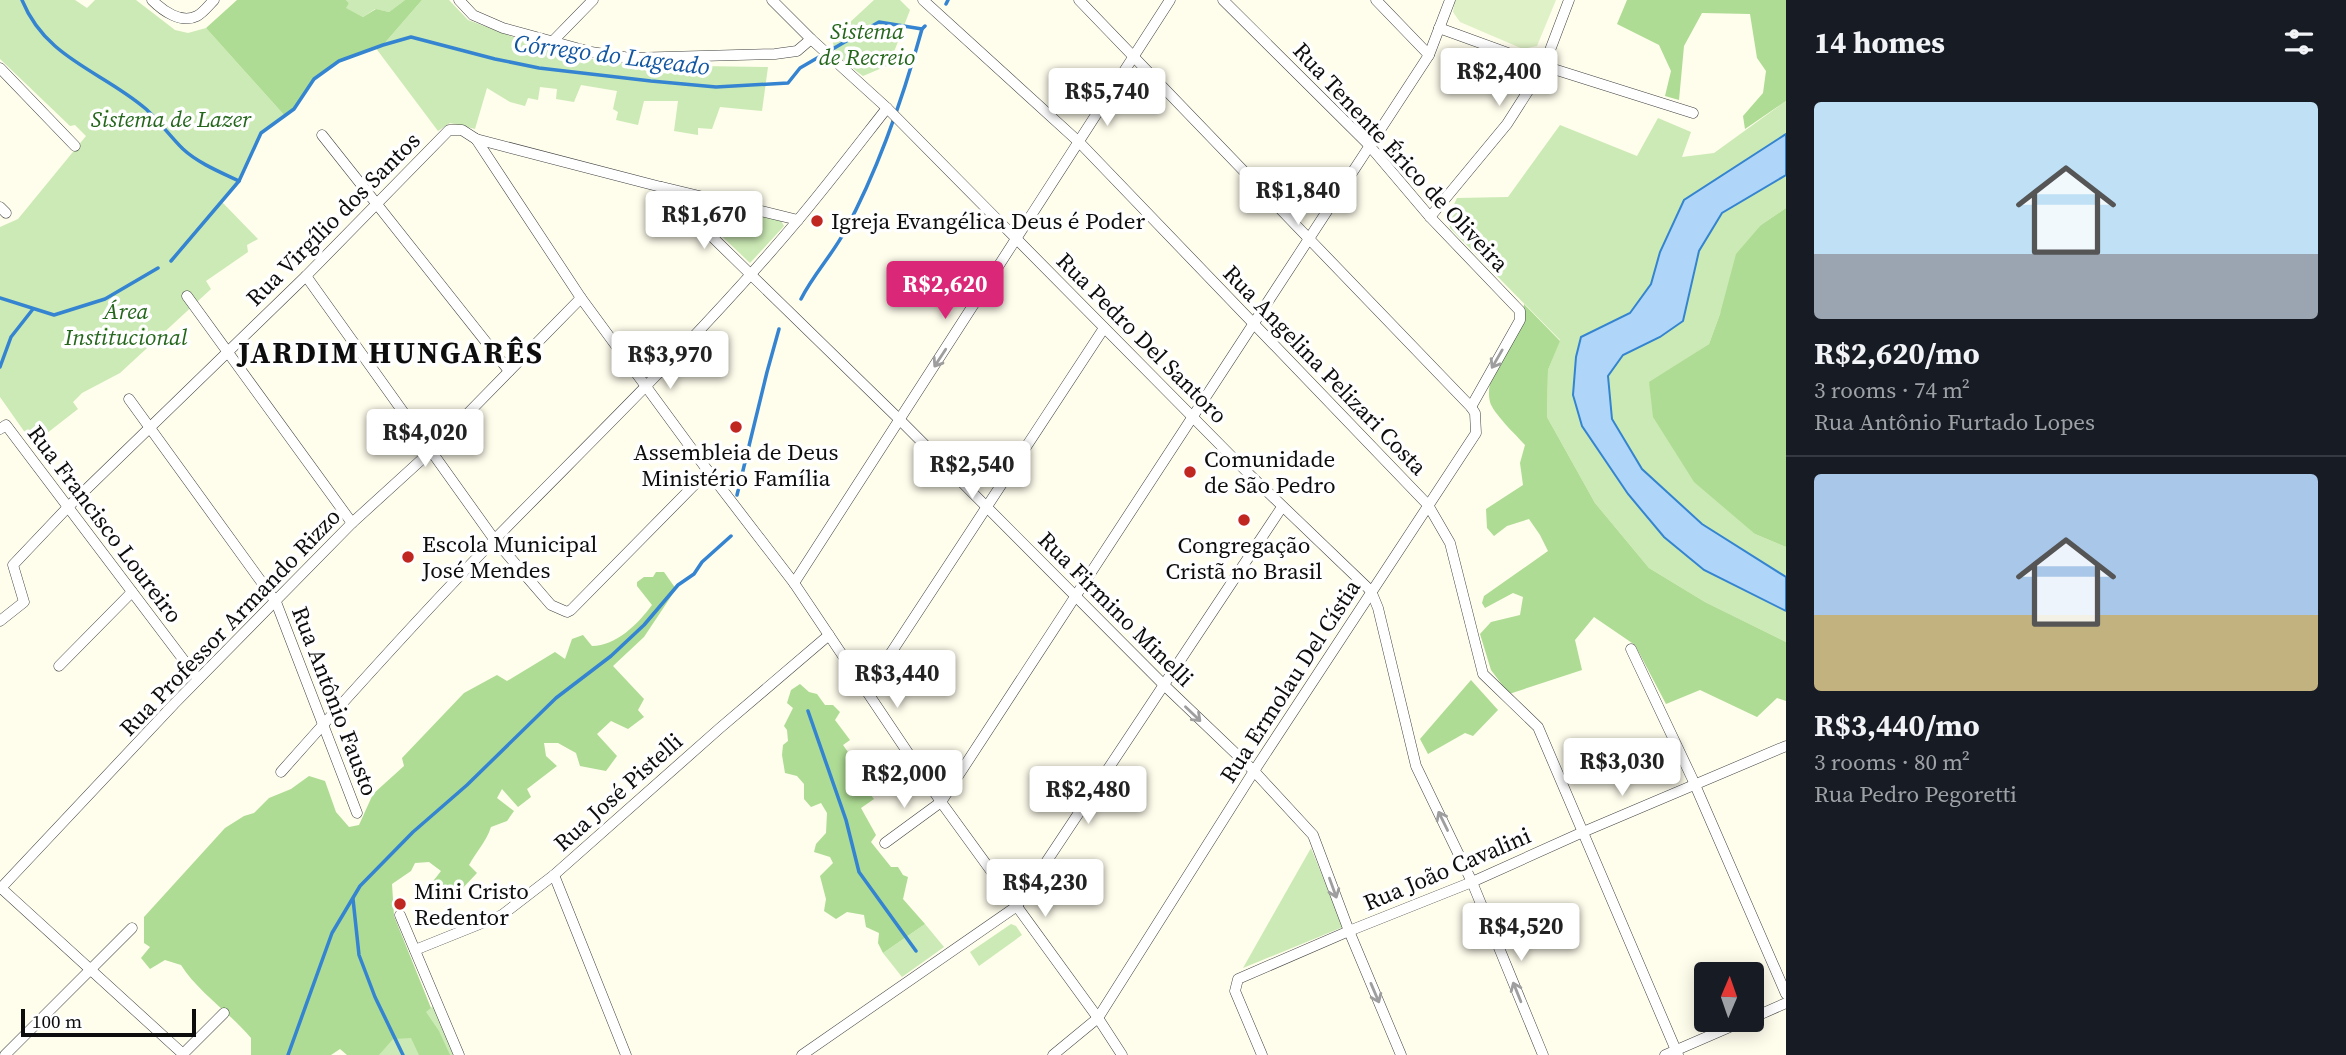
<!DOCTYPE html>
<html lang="en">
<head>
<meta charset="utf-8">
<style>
  body { margin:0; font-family:"Source Serif 4",serif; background:#242831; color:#f1f3f6; height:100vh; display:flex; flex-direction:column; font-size:26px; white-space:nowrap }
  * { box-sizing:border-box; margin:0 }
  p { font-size:23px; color:#9ea1a6 }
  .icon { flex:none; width:38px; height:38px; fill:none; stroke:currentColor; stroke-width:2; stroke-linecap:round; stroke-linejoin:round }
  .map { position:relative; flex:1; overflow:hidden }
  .details { display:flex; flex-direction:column; background:#171b24; width:560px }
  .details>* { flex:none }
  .needle { width:46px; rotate:2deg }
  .tools { position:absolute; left:1694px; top:962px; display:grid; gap:14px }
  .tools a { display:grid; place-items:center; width:70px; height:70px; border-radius:7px; background:#171b24; box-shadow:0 4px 18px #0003; font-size:35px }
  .scale { position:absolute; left:21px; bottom:18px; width:175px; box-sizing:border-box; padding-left:7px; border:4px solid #0d0d0d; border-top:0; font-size:19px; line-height:24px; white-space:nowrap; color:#0d0d0d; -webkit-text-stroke:5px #fff; paint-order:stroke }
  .price { position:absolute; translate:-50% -60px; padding:0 16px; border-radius:7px; background:#fff; color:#222; font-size:23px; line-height:46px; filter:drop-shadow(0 2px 4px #0008) }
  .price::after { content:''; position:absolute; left:50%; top:42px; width:21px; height:16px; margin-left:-10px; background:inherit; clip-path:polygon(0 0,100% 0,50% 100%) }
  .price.on { background:#db2777; color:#fff }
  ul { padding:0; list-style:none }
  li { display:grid; align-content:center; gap:14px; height:371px; padding:0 28px }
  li+li { border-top:2px solid #363941 }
  li span { display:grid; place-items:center; height:217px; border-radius:7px; color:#555 }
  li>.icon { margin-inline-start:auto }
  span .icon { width:126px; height:126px; fill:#fffc; stroke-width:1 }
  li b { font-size:30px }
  h2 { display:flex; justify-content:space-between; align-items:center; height:84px; padding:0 28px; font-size:30px }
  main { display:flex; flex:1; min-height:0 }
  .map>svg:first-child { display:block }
</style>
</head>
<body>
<main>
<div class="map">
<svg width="1786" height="1055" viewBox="0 0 1786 1055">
  <rect width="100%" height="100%" fill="#fffdec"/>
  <!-- green -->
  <g fill="#cceab5">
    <path d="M 0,0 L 75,0 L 87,8 L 95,0 L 136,0 L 175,30 L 188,33 L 206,28 L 285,116 L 261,133 L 239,181 L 222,202 L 258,239 L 247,245 L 248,252 L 206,281 L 211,289 L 120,373 L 82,393 L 73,402 L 78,409 L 33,444 L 0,397 L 0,227 L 18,219 L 86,136 L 75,125 L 70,126 L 0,59 Z"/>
    <path d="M 346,0 L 405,0 L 389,12 L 375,9 L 363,17 L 345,8 L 349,3 Z"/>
    <path d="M 422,0 L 449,0 L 468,20 L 558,54 L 637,65 L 768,67 L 762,111 L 720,107 L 712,129 L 698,128 L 698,135 L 674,131 L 678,101 L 644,101 L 638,125 L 616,120 L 618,112 L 613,109 L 617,91 L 581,85 L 574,102 L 556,99 L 557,89 L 540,87 L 538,100 L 528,98 L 525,106 L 510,102 L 487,88 L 475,129 L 450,123 L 438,131 L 375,47 L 383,45 Z"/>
    <path d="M 874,0 L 900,0 L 910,10 L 889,65 L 863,76 C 852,67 828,53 834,37 Z"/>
    <path d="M 1786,101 L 1786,208 L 1761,225 L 1720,314 L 1709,344 L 1649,383 L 1755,534 L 1786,547 L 1786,642 L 1705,602 L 1649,568 L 1595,503 L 1547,417 L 1548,370 L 1560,340 L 1450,228 L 1448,217 L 1457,198 L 1508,197 L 1560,125 L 1637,156 L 1658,118 L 1691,132 L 1682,157 L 1714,153 Z"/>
    <path d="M 693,201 L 780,219 L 784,226 L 750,263 L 688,204 Z"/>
    <path d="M 1311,848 L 1343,927 L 1243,968 Z"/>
    <path d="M 925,924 L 944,947 L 902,977 L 883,953 Z"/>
    <path d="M 1011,924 L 1016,926 L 1022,935 L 979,966 L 970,952 Z"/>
    <path d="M 435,1005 L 456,1055 L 362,1055 Z"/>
  </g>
  <!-- forest -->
  <g fill="#aedc94">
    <path d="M 237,0 L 346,0 L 349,3 L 346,8 L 363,17 L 376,9 L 389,12 L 405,0 L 422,0 L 383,45 L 339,61 L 315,78 L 294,109 L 285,116 L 206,28 Z"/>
    <path d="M 1627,0 L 1786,0 L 1786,101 L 1745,129 L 1743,116 L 1763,93 L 1766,71 L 1757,58 L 1750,14 L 1702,13 L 1684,46 L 1679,100 L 1665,96 L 1671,71 L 1659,45 L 1617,24 Z"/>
    <path d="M 1786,208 L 1786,547 L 1755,534 L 1694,482 L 1653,417 L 1649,382 L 1709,344 L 1720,314 L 1736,254 L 1761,225 Z"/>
    <path d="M 1524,304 L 1560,341 L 1548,370 L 1547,417 L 1595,503 L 1649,568 L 1705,602 L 1786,642 L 1786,701 L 1777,698 L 1757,717 L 1700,690 L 1666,704 L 1635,645 L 1594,617 L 1575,640 L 1582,670 L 1509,694 L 1491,670 L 1480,634 L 1491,622 L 1520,615 L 1523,597 L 1513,593 L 1485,608 L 1482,603 L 1484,596 L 1548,551 L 1540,535 L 1529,519 L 1507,526 L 1494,536 L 1487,528 L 1486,509 L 1523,485 L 1520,463 L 1525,445 C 1516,435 1493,413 1490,402 C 1482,371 1522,337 1524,304 Z"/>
    <path d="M 656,572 L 664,572 L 676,589 L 644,637 L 613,666 L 644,699 L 638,710 L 644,717 L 628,729 L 611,721 L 597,734 L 617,756 L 606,771 L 580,766 L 576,753 L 558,743 L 544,743 L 546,756 L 557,766 L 527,789 L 531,797 L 518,807 L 502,789 L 497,798 L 514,811 L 507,821 L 491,827 C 486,842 476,852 469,865 L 477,873 L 459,892 L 432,895 L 427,889 L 441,871 L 429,862 L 415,863 L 411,871 L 392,884 L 394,916 L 431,1008 L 426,1012 L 439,1031 L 450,1055 L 419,1055 L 411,1038 L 393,1039 L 379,1055 L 347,1055 L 340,1049 L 331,1055 L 251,1055 L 251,1038 C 229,1012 198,992 181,965 L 165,960 L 150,969 L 141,958 L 150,947 L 144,943 L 144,917 L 225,828 L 244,816 L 254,813 L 269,798 L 291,789 L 309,776 L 325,781 L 336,812 L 349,827 L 359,825 L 373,794 L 404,766 L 402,758 L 464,693 L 497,675 L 507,681 L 555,652 L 565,659 L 572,639 L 583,635 L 592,646 C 616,646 638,624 652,605 L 637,586 L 637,582 L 644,577 L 653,577 Z"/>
    <path d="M 1471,680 L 1498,710 L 1473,736 L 1465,733 L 1428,754 L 1420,739 Z"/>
    <path d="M 800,684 L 809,692 L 817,694 L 825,705 L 833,705 L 840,712 L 835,720 L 850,740 L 843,745 C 853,761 861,759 857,782 L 861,787 L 866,783 L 870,790 L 868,792 L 874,799 L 861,808 L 876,835 L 871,842 L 891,867 L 898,867 L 903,875 L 908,877 L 903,899 L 925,924 L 883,953 L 878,943 L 879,933 L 866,927 L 864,915 L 847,912 L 836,919 L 824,911 L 826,899 L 820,876 L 833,863 L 830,857 L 814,852 L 816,844 L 826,833 L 827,813 L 821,803 L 811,807 L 804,799 L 804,784 L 797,776 L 785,773 L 782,755 L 783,745 L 788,741 L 787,730 L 784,726 L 793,708 L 787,703 L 791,690 Z"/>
  </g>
  <!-- pitch -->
  <path fill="#dff1c7" d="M 1455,0 L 1556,0 L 1537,46 L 1523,49 L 1460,22 L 1453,12 Z"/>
  <!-- water -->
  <path fill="#afd6f8" stroke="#3484d1" stroke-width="2" d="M 1786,134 L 1786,175 L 1722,213 L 1699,251 L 1683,321 L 1660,337 L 1623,355 L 1608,376 L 1612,419 L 1642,469 L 1702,524 L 1786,577 L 1786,611 L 1704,570 L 1664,537 L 1628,494 L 1582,426 L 1573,395 L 1576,357 L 1581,337 L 1630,313 L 1651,284 L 1660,252 L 1684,200 Z"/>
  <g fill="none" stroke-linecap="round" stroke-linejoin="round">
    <!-- stream -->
    <g stroke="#3484d1" stroke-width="3.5">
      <path d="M 22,0 C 46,59 102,71 146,109 C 159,121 170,136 183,149 C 198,163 220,172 239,181"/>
      <path d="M 946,4 L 948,0"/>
      <path d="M 171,261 L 239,181 L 261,133 L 294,109 L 314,79 L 339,61 L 383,45 L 411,37 L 495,59 L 539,68 L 651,81 L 716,87 L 788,83 L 800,68 L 879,22 L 922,29"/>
      <path d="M 0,298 L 54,315 L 105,299 L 158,268"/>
      <path d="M 801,299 C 813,275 832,255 845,231 C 879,168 903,98 922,29 L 925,26"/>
      <path d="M 0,367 L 11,337 L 33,309"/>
      <path d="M 737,495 L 767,372 L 779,329"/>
      <path d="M 808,711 L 846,820 L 859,872 L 916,951"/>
      <path d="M 353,899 L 359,955 L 375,997 L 403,1055"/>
      <path d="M 288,1055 L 332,933 L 360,886 L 413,832 L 467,785 L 556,698 L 611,656 L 644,625 L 678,585 L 694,574 L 702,562 L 731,536"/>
    </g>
    <defs>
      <g id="minor">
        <path d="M 152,0 C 163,11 181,24 197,16 C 203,13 209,5 214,0"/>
        <path d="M 459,0 L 473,15 L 503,28 L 591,52 L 630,58 L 775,54 L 797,51 L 811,39"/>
        <path d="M 772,0 L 811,39 L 887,108 L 1249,474 L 1371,591 L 1378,608 L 1416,766 L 1472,882 L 1543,1055"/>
        <path d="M 923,0 L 1080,143 L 1428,505 L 1450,543 L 1483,674 L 1538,727 L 1678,1055"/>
        <path d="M 1223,0 L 1368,144 L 1430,217 L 1520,311 L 1520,320 L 1471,407"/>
        <path d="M 1376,0 L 1429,55"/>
        <path d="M 1439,28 L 1544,66 L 1693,113"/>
        <path d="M 552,42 L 593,0"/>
        <path d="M 0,68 L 75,146"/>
        <path d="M 322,135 L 509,371"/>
        <path d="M 476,139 L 581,298 L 708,471 L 794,583 L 941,802 L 1098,1018 L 1122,1055"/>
        <path d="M 662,187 L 798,220"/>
        <path d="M 0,207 L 6,213"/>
        <path d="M 1430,217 L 1507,124 L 1544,66 L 1569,0"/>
        <path d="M 306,276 L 494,539 L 551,605 L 567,612 L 571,610 L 708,471"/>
        <path d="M 187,296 L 352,523"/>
        <path d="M 129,399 L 276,602 L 357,813"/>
        <path d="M 0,429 L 6,425 L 198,679"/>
        <path d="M 794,583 L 1170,0"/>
        <path d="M 0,621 L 24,602 L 13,565 L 68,507 L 306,276 L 449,130 L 462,130 L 476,139 L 661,187 L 900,420 L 1164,685 L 1254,771 L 1313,835 L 1349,931 L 1401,1055"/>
        <path d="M 1631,649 L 1692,778 L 1786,994"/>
        <path d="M 59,666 L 132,592"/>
        <path d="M 866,691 L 1104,328"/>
        <path d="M 281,772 C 351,693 422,614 496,538 C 598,434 704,332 798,220 C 829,183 858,145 887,108"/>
        <path d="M 885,843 L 941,802 L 1429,55 L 1450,0"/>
        <path d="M 554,875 L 626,1055"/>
        <path d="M 1,888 L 183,1054"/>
        <path d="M 0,889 L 174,704 L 352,523 L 431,451 L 581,298"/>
        <path d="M 400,915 L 459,1055"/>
        <path d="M 415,950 L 502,915 L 554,875 L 720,728 L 829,635"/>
        <path d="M 1752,1018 L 1786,1003"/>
        <path d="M 5,1055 L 132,928"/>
        <path d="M 182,1055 L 224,1013"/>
        <path d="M 802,1055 L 1017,906 L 1282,507"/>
        <path d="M 1053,1055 L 1098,1018 L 1254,771 L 1476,433 L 1475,413 L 1471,407 L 1079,0"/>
        <path d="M 1262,1055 L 1235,991 L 1238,979 L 1349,931 L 1472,882 L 1583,832 L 1786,746"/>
        <path d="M 1665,1055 L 1746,1020"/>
      </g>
    </defs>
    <!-- minor casing -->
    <use href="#minor" stroke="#404040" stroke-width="11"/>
    <!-- minor -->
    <use href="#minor" stroke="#fff" stroke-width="10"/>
  </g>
  <!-- one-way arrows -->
  <defs><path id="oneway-shaft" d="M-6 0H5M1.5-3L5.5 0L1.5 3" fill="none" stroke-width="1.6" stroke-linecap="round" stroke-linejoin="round" transform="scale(1.75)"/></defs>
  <g stroke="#9e9e9e">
    <use href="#oneway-shaft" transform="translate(940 358) rotate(123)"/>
    <use href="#oneway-shaft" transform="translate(1497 359) rotate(120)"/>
    <use href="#oneway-shaft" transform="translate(1193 714) rotate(44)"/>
    <use href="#oneway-shaft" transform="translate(1443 821) rotate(-116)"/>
    <use href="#oneway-shaft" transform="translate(1333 888) rotate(70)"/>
    <use href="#oneway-shaft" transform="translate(1517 992) rotate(-112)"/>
    <use href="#oneway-shaft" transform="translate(1375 993) rotate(67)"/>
  </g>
  <!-- markers -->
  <g fill="#c12721" stroke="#fff" stroke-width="2.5">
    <circle cx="817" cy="221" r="7"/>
    <circle cx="736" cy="427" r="7"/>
    <circle cx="1190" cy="472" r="7"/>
    <circle cx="1244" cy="520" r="7"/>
    <circle cx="408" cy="557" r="7"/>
    <circle cx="400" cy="904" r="7"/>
  </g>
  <g text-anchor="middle" stroke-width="7" stroke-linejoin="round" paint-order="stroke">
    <!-- park labels -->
    <g font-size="23" font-style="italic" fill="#24661b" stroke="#fff">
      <text x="867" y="39">Sistema<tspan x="867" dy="26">de Recreio</tspan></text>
      <text x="171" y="127">Sistema de Lazer</text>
      <text x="126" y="319">Área<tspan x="126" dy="26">Institucional</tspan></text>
    </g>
    <!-- street labels -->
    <g font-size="23" fill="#0d0d0d" stroke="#fff">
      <text transform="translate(1401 157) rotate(47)" y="8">Rua Tenente Érico de Oliveira</text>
      <text transform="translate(333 219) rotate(-45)" y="8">Rua Virgílio dos Santos</text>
      <text transform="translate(1142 338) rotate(45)" y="8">Rua Pedro Del Santoro</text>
      <text transform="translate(1325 370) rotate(46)" y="8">Rua Angelina Pelizari Costa</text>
      <text transform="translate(105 524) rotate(53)" y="8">Rua Francisco Loureiro</text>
      <text transform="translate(1116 609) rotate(45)" y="8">Rua Firmino Minelli</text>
      <text transform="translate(230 622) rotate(-46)" y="8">Rua Professor Armando Rizzo</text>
      <text transform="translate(1290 681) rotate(-57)" y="8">Rua Ermolau Del Cístia</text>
      <text transform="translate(335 701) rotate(69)" y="8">Rua Antônio Fausto</text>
      <text transform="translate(618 792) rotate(-42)" y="8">Rua José Pistelli</text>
      <text transform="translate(1447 869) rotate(-23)" y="8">Rua João Cavalini</text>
    </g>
    <!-- poi labels -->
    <g font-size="23" fill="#0d0d0d" stroke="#fff" text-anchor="start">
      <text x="831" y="229">Igreja Evangélica Deus é Poder</text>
      <text x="736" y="460" text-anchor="middle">Assembleia de Deus<tspan x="736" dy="26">Ministério Família</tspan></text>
      <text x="1204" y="467">Comunidade<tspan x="1204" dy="26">de São Pedro</tspan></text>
      <text x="422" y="552">Escola Municipal<tspan x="422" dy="26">José Mendes</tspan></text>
      <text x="1244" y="553" text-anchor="middle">Congregação<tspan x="1244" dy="26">Cristã no Brasil</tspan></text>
      <text x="414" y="899">Mini Cristo<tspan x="414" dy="26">Redentor</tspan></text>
    </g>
    <!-- water labels -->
    <g font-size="24" font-style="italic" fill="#1256a2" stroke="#fff">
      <text transform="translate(612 55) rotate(7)" y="8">Córrego do Lageado</text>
    </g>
    <!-- district labels -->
    <g font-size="30" font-weight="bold" letter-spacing="2" fill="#0d0d0d" stroke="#fff">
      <text x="391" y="363">JARDIM HUNGARÊS</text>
    </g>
  </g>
</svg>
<div class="tools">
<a><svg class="needle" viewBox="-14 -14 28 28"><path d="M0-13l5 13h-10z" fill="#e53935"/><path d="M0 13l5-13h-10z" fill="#9ea1a6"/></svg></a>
</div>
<div class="scale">100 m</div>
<b class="price" style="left:1499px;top:108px">R$2,400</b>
<b class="price" style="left:1107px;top:128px">R$5,740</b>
<b class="price" style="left:1298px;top:227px">R$1,840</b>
<b class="price" style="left:704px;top:251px">R$1,670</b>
<b class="price on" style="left:945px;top:321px">R$2,620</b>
<b class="price" style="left:670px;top:391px">R$3,970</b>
<b class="price" style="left:425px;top:469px">R$4,020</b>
<b class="price" style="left:972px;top:501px">R$2,540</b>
<b class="price" style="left:897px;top:710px">R$3,440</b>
<b class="price" style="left:1622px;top:798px">R$3,030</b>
<b class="price" style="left:904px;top:810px">R$2,000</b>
<b class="price" style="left:1088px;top:826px">R$2,480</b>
<b class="price" style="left:1045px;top:919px">R$4,230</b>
<b class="price" style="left:1521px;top:963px">R$4,520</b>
</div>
<section class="details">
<h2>14 homes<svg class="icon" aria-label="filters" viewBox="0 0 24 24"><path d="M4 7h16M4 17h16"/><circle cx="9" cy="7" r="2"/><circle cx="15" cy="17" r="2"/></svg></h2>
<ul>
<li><span style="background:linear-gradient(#bfe0f5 70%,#9aa5b1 0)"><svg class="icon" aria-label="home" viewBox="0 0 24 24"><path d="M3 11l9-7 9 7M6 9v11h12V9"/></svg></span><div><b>R$2,620/mo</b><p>3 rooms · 74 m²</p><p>Rua Antônio Furtado Lopes</p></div></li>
<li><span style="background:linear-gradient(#a9c7e8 65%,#c2b280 0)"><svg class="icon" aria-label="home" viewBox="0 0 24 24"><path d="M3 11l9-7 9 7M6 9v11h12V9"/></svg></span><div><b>R$3,440/mo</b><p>3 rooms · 80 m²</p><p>Rua Pedro Pegoretti</p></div></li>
</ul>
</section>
</main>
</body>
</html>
